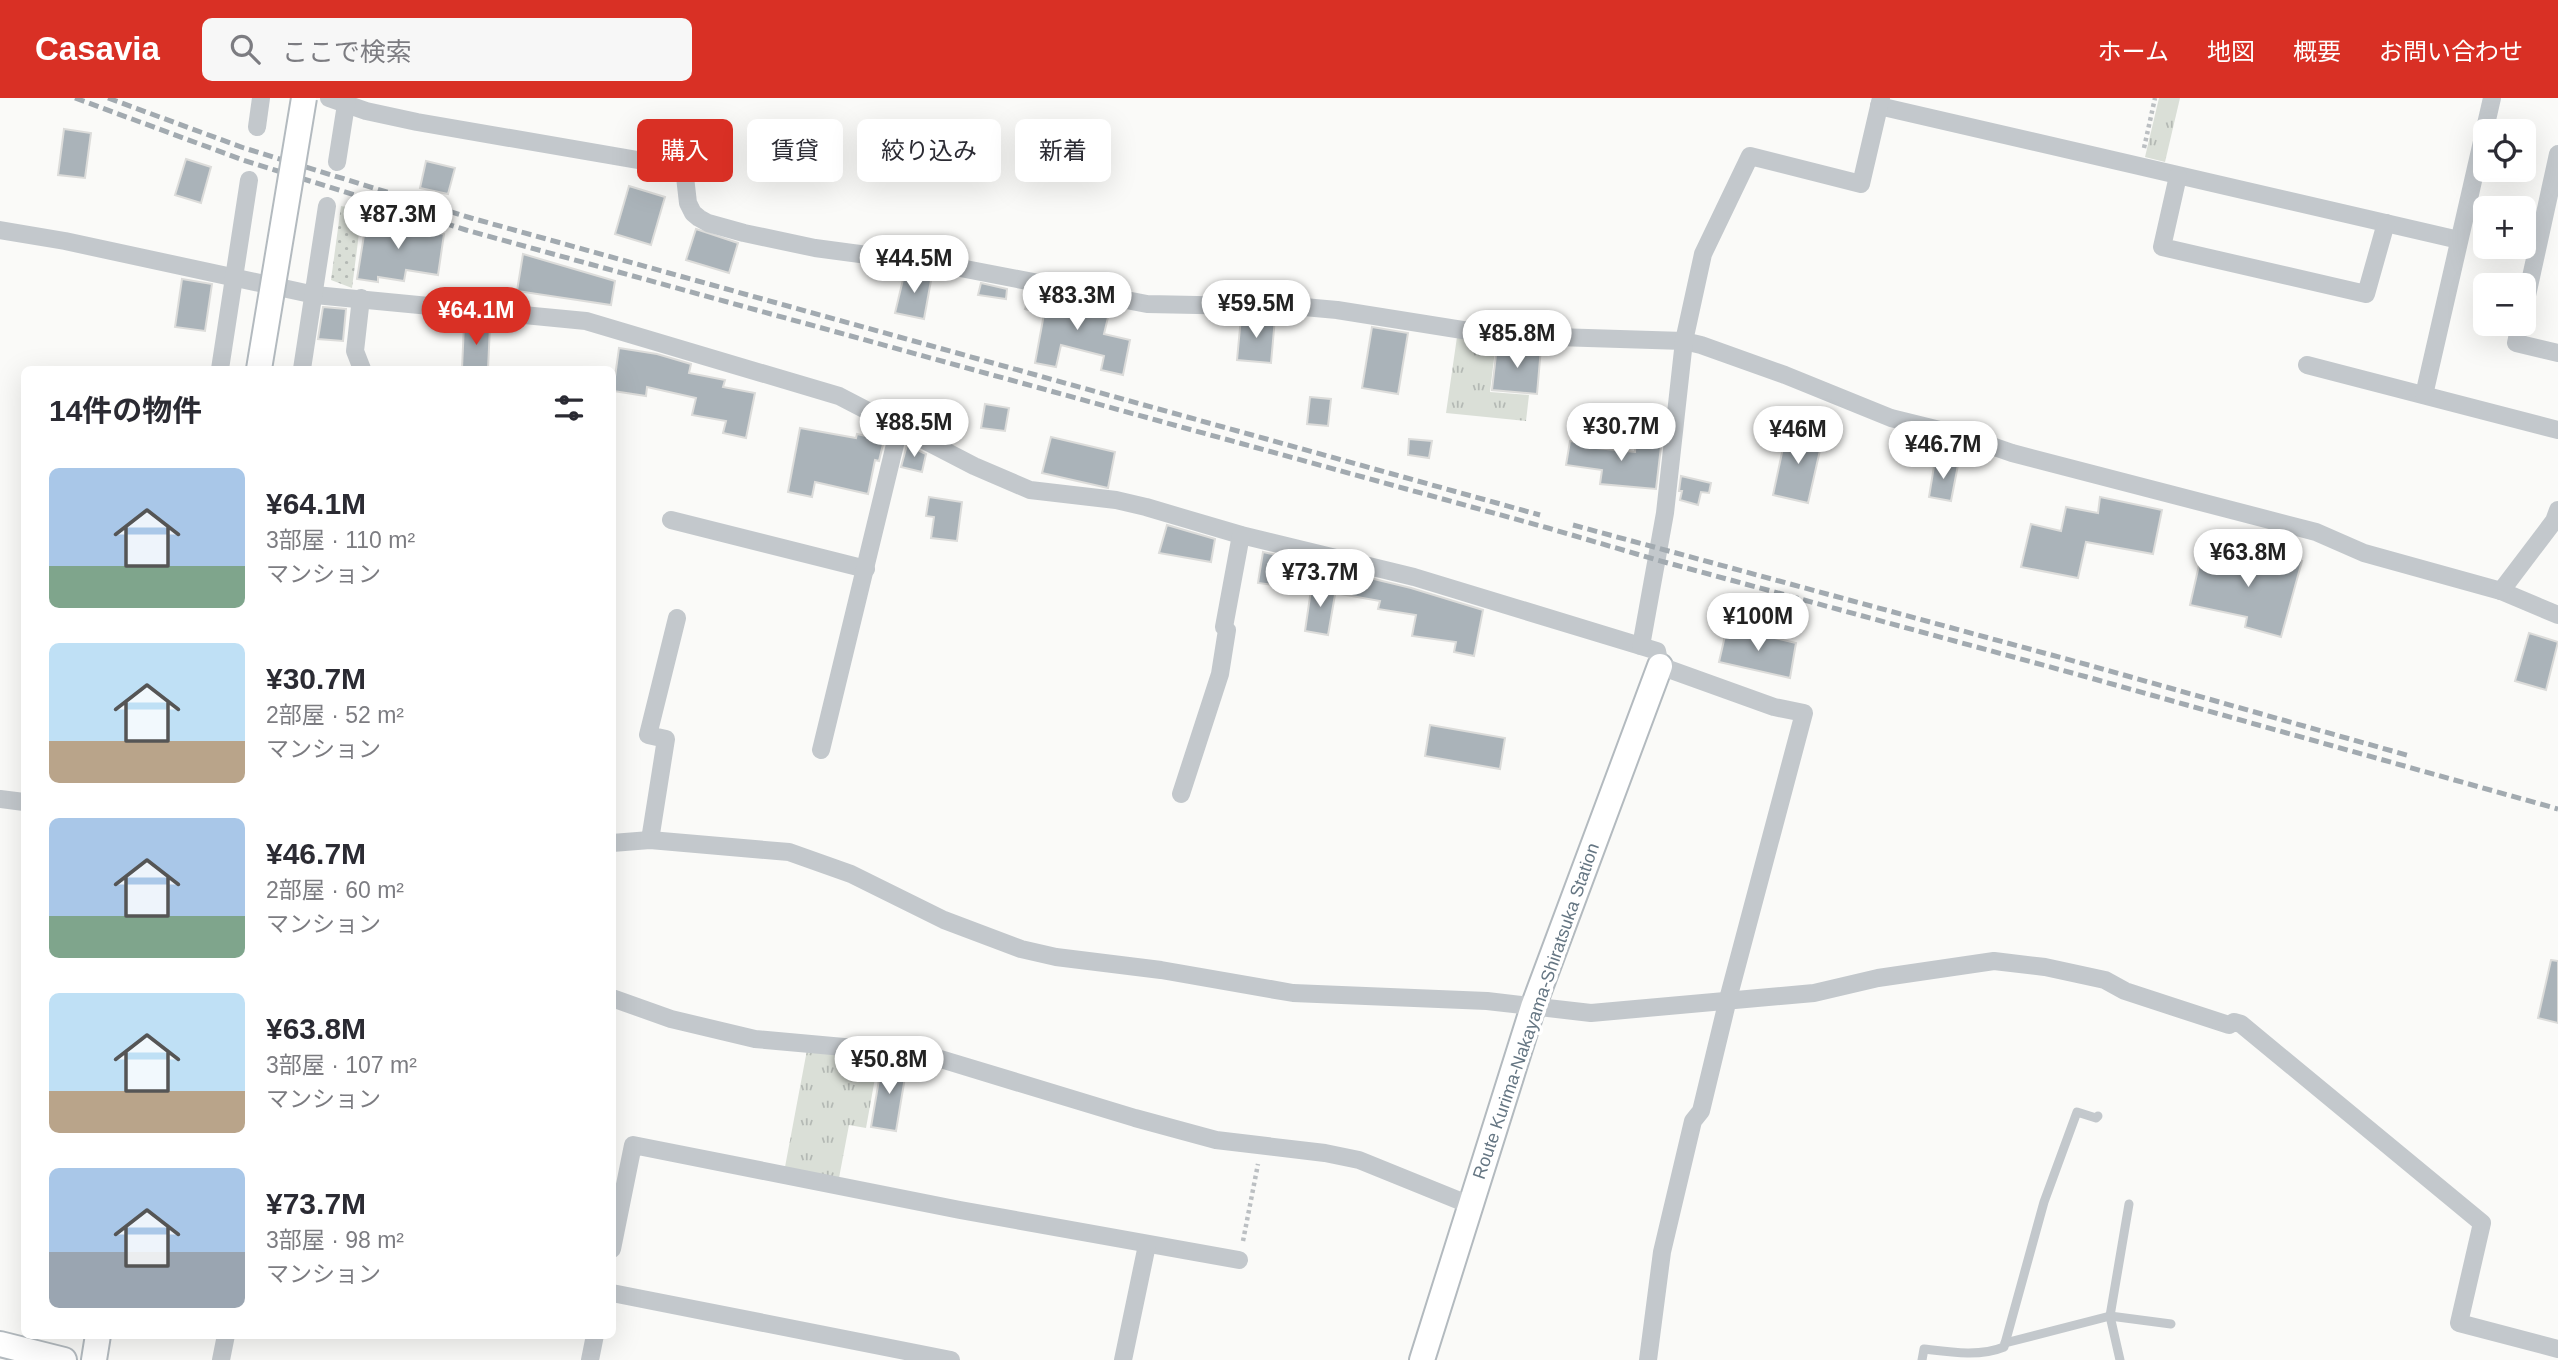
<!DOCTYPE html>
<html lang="ja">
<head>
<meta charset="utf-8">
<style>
  body { margin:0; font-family:Helvetica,"Noto Sans JP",sans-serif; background:#f7f7f7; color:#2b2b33; height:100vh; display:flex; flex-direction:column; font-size:26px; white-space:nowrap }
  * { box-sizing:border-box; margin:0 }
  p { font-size:23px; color:#7c7c81 }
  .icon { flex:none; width:38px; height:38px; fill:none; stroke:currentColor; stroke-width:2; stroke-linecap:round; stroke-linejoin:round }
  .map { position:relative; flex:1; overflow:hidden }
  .side { position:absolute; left:21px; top:268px; width:595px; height:973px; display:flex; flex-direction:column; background:#fff; border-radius:10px; box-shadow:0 7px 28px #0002 }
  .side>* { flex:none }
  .banner { position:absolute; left:637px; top:21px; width:665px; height:63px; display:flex; gap:14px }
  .controls { position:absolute; left:2473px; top:21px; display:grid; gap:14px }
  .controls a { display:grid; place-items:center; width:63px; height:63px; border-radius:10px; background:#fff; box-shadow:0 7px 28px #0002; font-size:35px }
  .price { position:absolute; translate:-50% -60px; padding:0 16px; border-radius:24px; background:#fff; color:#222; font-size:23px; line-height:46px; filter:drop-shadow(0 2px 4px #0008) }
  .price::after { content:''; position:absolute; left:50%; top:42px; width:21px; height:16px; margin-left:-10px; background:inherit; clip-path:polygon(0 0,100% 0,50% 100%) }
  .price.on { background:#d93025; color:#fff }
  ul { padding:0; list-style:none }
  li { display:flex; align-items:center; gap:21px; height:175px; padding:0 28px }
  li span { display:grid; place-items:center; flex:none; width:196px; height:140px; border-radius:10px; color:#555 }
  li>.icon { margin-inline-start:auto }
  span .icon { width:84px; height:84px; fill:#fffc; stroke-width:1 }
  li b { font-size:30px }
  h2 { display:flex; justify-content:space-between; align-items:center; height:84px; padding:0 28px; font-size:30px }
  .pill { padding:0 24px; border-radius:10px; background:#fff; box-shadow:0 7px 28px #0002; font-size:24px; line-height:63px }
  .pill.on { background:#d93025; color:#fff }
  header { display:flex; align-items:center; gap:42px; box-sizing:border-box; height:98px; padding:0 35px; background:#d93025; color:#fff }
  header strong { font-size:33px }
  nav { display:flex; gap:38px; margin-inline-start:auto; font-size:24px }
  .search { width:490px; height:63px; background:#f7f7f7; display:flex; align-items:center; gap:18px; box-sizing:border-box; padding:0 24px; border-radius:10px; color:#7c7c81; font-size:26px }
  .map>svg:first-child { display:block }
</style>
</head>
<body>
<header>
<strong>Casavia</strong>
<div class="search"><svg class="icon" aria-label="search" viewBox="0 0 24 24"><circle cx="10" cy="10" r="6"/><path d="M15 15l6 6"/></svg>ここで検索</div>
<nav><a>ホーム</a><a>地図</a><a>概要</a><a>お問い合わせ</a></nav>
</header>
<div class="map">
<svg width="2558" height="1262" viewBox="0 0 2558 1262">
  <defs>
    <pattern id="grass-dots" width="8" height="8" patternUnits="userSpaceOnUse" patternTransform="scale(1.75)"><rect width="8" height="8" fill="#dadfd7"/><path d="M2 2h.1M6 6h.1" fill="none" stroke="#b4b9b4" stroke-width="1.8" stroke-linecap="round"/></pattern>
    <pattern id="park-tufts" width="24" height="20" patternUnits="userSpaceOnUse" patternTransform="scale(1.75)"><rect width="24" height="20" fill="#dadfd7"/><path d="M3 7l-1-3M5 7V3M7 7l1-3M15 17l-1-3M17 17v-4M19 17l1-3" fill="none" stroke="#b4b9b4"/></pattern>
  </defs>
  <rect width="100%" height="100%" fill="#fafaf8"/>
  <!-- grass -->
  <path fill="url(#grass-dots)" d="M 341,108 L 362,112 L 352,190 L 331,182 Z"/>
  <!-- park -->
  <g fill="url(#park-tufts)">
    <path d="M 2159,0 L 2180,0 L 2165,64 L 2145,59 Z"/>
    <path d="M 1457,239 L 1496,244 L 1490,294 L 1529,297 L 1526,323 L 1446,315 Z"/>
    <path d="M 807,952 L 879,958 L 866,1030 L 849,1027 L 839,1080 L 785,1069 Z"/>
  </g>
  <!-- building -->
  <g fill="#aab3b9" stroke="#dcdcda" stroke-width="2">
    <path d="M 64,31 L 91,35 L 85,80 L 58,77 Z"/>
    <path d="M 186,61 L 211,69 L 201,105 L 175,97 Z"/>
    <path d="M 426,63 L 455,70 L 448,96 L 420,90 Z"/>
    <path d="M 629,88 L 665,99 L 651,147 L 615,136 Z"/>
    <path d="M 367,118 L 414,126 L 413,132 L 444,136 L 438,177 L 406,172 L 404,183 L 378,179 L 378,184 L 357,181 Z"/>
    <path d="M 696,131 L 738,145 L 729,175 L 686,162 Z"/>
    <path d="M 523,156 L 615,183 L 611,207 L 517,193 Z"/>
    <path d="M 905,173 L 932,177 L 924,221 L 895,215 Z"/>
    <path d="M 182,181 L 212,186 L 205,233 L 175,229 Z"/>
    <path d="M 981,185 L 1007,191 L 1006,201 L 978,197 Z"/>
    <path d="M 1031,195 L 1110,211 L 1104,236 L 1130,242 L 1123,277 L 1101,272 L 1104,258 L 1061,247 L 1056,269 L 1035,265 L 1044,216 L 1025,211 Z"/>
    <path d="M 323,209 L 346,211 L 343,243 L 318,241 Z"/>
    <path d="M 1241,219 L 1275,220 L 1271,265 L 1237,262 Z"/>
    <path d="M 464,226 L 490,228 L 488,271 L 462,271 Z"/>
    <path d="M 1372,229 L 1408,235 L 1398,296 L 1362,290 Z"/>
    <path d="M 1497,248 L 1541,250 L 1537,296 L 1492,292 Z"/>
    <path d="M 619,250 L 657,256 L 691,266 L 689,275 L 725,282 L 723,289 L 755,295 L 746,340 L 723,335 L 726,323 L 692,317 L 696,300 L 647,289 L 646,298 L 613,293 Z"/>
    <path d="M 1310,299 L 1331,301 L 1328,328 L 1307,326 Z"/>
    <path d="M 985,306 L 1009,310 L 1005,333 L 981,330 Z"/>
    <path d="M 800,330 L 856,340 L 857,336 L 884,342 L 879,363 L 875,362 L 868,396 L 815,384 L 812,399 L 788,394 Z"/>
    <path d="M 1787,331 L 1823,339 L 1808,405 L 1773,397 Z"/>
    <path d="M 1636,338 L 1662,340 L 1656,391 L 1600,386 L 1602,372 L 1566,367 L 1570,343 L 1587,345 L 1587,349 L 1635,354 Z"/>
    <path d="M 1051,339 L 1115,354 L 1108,390 L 1042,375 Z"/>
    <path d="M 1409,341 L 1432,343 L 1429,360 L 1408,357 Z"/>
    <path d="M 907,347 L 926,356 L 922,374 L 901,369 Z"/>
    <path d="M 1935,362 L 1958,367 L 1951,403 L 1929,399 Z"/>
    <path d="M 1681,378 L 1711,385 L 1709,395 L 1701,394 L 1698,407 L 1680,402 L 1682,393 L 1679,393 Z"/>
    <path d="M 929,399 L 962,404 L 957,443 L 931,440 L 934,419 L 926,418 Z"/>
    <path d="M 2100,399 L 2162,412 L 2153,456 L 2086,444 L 2078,480 L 2021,469 L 2031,426 L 2061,433 L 2066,409 L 2098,415 Z"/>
    <path d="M 1167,427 L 1215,441 L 1211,464 L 1159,455 Z"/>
    <path d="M 2266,453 L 2302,463 L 2281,539 L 2245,529 L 2247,519 L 2190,507 L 2202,454 L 2262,466 Z"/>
    <path d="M 1263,454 L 1285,459 L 1281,488 L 1258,485 Z"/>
    <path d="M 1345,474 L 1411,490 L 1483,512 L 1474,558 L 1454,554 L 1456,544 L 1412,538 L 1416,517 L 1378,511 L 1380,503 L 1340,496 Z"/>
    <path d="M 1312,485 L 1336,491 L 1328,537 L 1305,533 Z"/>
    <path d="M 1727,529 L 1796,545 L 1790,580 L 1719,564 Z"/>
    <path d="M 2529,535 L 2558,544 L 2546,592 L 2515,583 Z"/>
    <path d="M 1430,627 L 1505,640 L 1500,671 L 1425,658 Z"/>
    <path d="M 2551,862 L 2558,863 L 2558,925 L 2538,920 Z"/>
    <path d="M 882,964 L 907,967 L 896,1033 L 871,1029 Z"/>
  </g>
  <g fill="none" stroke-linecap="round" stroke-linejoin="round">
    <defs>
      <g id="secondary">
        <path d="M 0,1246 L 64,1262"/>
        <path d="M 94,1262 L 98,1237"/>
        <path d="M 1422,1262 L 1533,909 L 1660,568"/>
      </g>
    </defs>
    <!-- secondary casing -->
    <use href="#secondary" stroke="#b3babf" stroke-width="28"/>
    <!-- path -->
    <g stroke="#bbbfc2" stroke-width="4.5" stroke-dasharray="3.5 3.5" stroke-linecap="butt">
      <path d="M 2144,50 L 2155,0"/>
      <path d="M 1243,1143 L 1258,1066"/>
    </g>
    <!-- lane -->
    <g stroke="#c3c8cc" stroke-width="9">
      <path d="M 2005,1245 L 2110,1218 L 2171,1226"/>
      <path d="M 1922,1262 L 1924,1251 C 1949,1254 1980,1259 2004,1249 L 2044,1104 L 2077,1014 L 2096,1020 L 2098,1018"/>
      <path d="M 2120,1262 L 2110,1218 L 2129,1106"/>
    </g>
    <!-- street -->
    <g stroke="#c3c8cc" stroke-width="18">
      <path d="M 329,0 L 366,13 L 417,24 L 684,70 L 688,105 L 693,115 L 699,120 L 708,125 L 744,135 L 815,150 L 950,168 L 1147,206 L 1304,209 L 1337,212 L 1494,237 L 1684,243 L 1701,247 L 1785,277 L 1891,320 L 1960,337 L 2012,355 L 2316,434 L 2364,455 L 2501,493 L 2558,517"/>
      <path d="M 1879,8 L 2459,142"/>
      <path d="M 257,29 L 261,0"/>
      <path d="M 337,64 L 347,0"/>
      <path d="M 2178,78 L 2162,149 L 2366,196 L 2386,125"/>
      <path d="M 0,132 L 65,143 L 315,197 L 586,223 L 839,298 L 974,368 L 1030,392 L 1116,402 L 1146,409 L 1241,437 L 1414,479 L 1657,553 L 1660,568 L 1774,609 L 1804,615 L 1728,901 L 1701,1013 L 1693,1023 L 1662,1154 L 1648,1262"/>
      <path d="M 361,200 L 355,253 L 362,271"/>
      <path d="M 2524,211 L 2558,56"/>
      <path d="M 2520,226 L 2516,245 L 2558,255"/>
      <path d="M 2307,267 L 2558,332"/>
      <path d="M 220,271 L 249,82"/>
      <path d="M 302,271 L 327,108"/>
      <path d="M 2424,297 L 2492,0"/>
      <path d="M 671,422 L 866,471"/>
      <path d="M 2501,493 L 2554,423 L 2558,412"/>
      <path d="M 1641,548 L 1665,415 L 1684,243 L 1703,156 L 1750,58 L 1861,86 L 1881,0"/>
      <path d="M 821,652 L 899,330"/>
      <path d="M 1181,696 L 1220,576 L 1227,532 L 1224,529 L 1241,437"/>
      <path d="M 0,701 L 24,704"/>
      <path d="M 650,742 L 666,641 L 648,637 L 677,520"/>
      <path d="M 612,745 L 650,742 L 789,754 L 851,776 L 944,822 L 1021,851 L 1056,859 L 1161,872 L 1293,895 L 1487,903 L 1591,915 L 1814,895 L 1878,880 L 1994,863 L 2045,869 L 2105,882 L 2125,893 L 2229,927 L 2234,924 L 2241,926 L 2482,1125 L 2459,1225 L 2558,1251"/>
      <path d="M 612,900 L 671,921 L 755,941 L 877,952 L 934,959 L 1135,1020 L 1216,1042 L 1325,1055 L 1359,1062 L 1470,1107"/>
      <path d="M 612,1151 L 633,1047 L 960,1112 L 1239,1162"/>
      <path d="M 612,1195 L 951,1262"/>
      <path d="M 221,1262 L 226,1237"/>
      <path d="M 590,1262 L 595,1237"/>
      <path d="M 1123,1262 L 1147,1147"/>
    </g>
    <!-- secondary -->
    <use href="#secondary" stroke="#fff" stroke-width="24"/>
    <!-- rail -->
    <g stroke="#a2aab0" stroke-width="5" stroke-dasharray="10 5" stroke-linecap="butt">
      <path d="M 75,0 L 243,62 L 466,132 L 1548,430 L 1657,462 L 2087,579 L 2558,711"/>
      <path d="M 108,0 L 244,50 L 471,120 L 1540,417"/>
      <path d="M 1573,427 L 2092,568 L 2410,658"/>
    </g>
    <defs>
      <path id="secondary-bridge" d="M 259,271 L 304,0"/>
    </defs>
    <!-- secondary-bridge casing -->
    <use href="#secondary-bridge" stroke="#b3babf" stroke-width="28" stroke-linecap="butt"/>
    <!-- secondary-bridge -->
    <use href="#secondary-bridge" stroke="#fff" stroke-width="24"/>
  </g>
  <g text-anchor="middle" stroke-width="7" stroke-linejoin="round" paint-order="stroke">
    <!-- street labels -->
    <g font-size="18" fill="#657683" stroke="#fff">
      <text transform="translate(1536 913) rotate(-71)" y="6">Route Kurima-Nakayama-Shiratsuka Station</text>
    </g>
  </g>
</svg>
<div class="controls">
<a><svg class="icon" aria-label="locate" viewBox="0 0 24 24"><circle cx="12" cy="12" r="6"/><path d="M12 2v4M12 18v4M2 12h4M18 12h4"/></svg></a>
<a>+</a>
<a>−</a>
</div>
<b class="price" style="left:398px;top:153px">¥87.3M</b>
<b class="price" style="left:914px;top:197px">¥44.5M</b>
<b class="price" style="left:1077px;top:234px">¥83.3M</b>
<b class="price" style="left:1256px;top:242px">¥59.5M</b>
<b class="price on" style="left:476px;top:249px">¥64.1M</b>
<b class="price" style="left:1517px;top:272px">¥85.8M</b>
<b class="price" style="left:914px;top:361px">¥88.5M</b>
<b class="price" style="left:1621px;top:365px">¥30.7M</b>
<b class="price" style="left:1798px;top:368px">¥46M</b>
<b class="price" style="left:1943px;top:383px">¥46.7M</b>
<b class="price" style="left:2248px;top:491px">¥63.8M</b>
<b class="price" style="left:1320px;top:511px">¥73.7M</b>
<b class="price" style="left:1758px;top:555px">¥100M</b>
<b class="price" style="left:889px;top:998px">¥50.8M</b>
<div class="banner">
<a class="pill on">購入</a>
<a class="pill">賃貸</a>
<a class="pill">絞り込み</a>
<a class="pill">新着</a>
</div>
<section class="side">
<h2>14件の物件<svg class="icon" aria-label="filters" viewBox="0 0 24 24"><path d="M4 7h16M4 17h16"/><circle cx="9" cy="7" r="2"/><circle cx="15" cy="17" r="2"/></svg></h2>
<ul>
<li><span style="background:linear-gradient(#a9c7e8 70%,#7fa58c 0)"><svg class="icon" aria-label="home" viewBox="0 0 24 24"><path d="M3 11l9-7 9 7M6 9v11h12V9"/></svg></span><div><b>¥64.1M</b><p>3部屋 · 110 m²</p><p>マンション</p></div></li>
<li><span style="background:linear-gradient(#bfe0f5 70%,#b9a48a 0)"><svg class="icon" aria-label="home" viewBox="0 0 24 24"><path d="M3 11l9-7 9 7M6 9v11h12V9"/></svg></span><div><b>¥30.7M</b><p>2部屋 · 52 m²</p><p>マンション</p></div></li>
<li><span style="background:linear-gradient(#a9c7e8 70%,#7fa58c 0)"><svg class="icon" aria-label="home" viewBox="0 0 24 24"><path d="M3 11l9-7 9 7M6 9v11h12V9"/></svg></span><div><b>¥46.7M</b><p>2部屋 · 60 m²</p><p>マンション</p></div></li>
<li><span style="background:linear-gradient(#bfe0f5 70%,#b9a48a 0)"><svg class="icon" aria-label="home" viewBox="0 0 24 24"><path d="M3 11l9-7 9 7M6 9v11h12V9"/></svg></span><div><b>¥63.8M</b><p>3部屋 · 107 m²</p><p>マンション</p></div></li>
<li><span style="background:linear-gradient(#a9c7e8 60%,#9aa5b1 0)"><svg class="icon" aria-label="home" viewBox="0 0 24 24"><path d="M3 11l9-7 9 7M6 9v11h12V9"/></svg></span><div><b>¥73.7M</b><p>3部屋 · 98 m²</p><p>マンション</p></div></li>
</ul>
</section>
</div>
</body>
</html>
